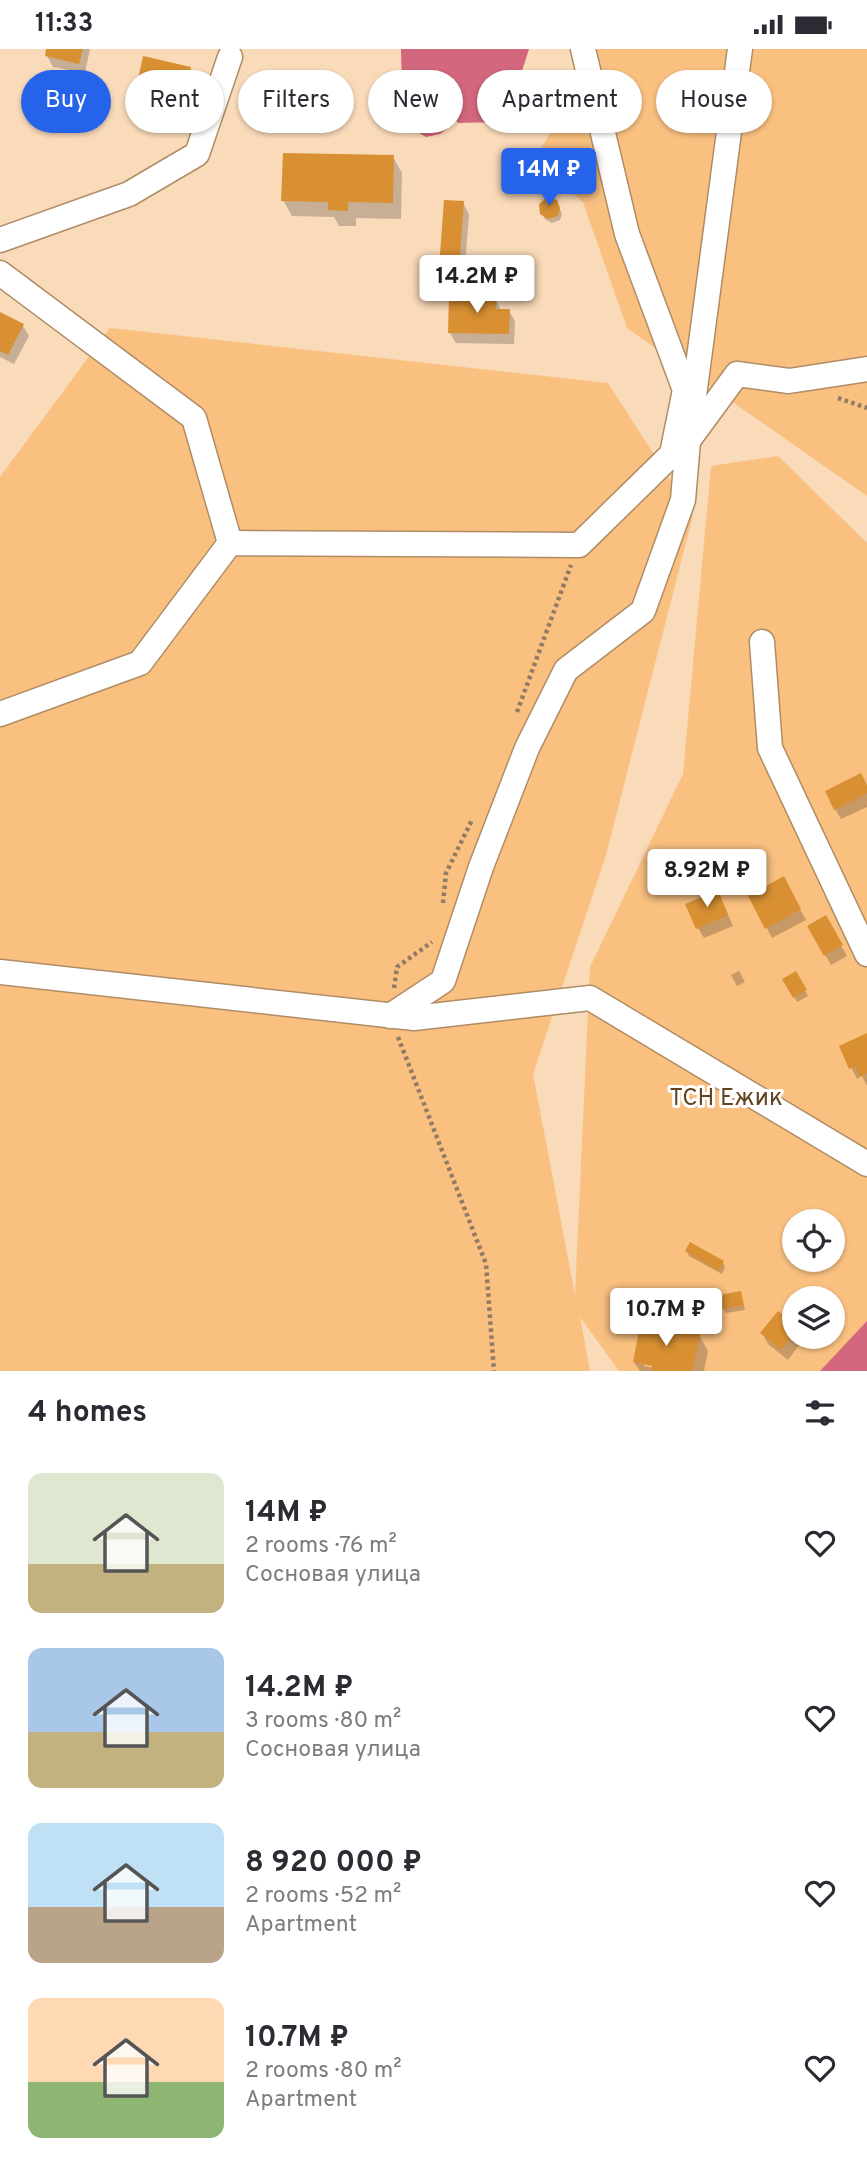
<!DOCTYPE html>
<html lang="en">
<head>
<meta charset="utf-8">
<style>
  body { margin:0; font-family:Overpass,sans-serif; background:#f7f7f7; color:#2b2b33; height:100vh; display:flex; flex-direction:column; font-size:26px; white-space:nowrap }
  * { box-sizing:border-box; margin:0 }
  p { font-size:23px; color:#7c7c81 }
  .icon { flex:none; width:38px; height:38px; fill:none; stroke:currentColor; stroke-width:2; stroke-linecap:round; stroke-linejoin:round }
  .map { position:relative; height:1322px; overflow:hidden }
  .panel { display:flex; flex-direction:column; background:#fff; flex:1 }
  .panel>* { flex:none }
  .guide { position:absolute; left:21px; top:21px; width:826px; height:63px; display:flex; gap:14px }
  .fabs { position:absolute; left:782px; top:1160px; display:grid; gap:14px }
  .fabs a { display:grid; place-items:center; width:63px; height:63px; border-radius:50%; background:#fff; box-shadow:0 2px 5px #0004; font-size:35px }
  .price { position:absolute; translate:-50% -60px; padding:0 16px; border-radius:7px; background:#fff; color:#222; font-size:23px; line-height:46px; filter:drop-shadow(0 2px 4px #0008) }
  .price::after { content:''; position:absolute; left:50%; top:42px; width:21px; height:16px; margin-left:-10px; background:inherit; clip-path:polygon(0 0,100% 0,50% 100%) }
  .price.on { background:#2563eb; color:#fff }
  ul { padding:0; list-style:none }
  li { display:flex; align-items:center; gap:21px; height:175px; padding:0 28px }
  li span { display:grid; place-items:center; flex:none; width:196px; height:140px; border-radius:14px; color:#555 }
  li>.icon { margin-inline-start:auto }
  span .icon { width:84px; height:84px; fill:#fffc; stroke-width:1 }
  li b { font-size:30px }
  h2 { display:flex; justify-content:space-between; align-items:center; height:84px; padding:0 28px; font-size:30px }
  .pill { padding:0 24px; border-radius:32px; background:#fff; box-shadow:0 2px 5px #0004; font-size:24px; line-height:63px }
  .pill.on { background:#2563eb; color:#fff }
  .status { display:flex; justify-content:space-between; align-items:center; height:49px; padding:0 35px; background:#fff; direction:ltr }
  .status svg { height:19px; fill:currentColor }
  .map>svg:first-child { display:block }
</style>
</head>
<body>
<div class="status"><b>11:33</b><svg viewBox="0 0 49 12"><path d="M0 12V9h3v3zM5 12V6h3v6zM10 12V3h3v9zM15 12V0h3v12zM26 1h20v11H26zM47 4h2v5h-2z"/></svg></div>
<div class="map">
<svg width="867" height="1322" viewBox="0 0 867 1322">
  <rect width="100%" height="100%" fill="#f9dab9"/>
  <!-- green -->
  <g fill="#f9c080" fill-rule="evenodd">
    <path d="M 598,0 L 867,0 L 867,447 L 627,279 L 583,153 L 534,112 Z"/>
    <path d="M 110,279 L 608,334 L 693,466 L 606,806 L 533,1025 L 575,1246 L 590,918 L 683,725 L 711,417 L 778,407 L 867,494 L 867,1322 L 619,1322 L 580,1268 L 590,1322 L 0,1322 L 0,428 ZM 794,1172 L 833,1172 L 833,1211 L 794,1211 ZM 794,1250 L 833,1250 L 833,1288 L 794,1288 Z"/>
  </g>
  <!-- water -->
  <g fill="#d2677d">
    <path d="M 401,0 L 529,0 L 515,44 L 500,73 L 458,74 L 454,68 L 446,71 L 448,79 L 440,85 L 426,88 L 409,78 L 399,64 L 402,45 Z"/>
    <path d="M 867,1272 L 867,1322 L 820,1322 Z"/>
  </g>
  <!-- shadow -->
  <g fill="#0003" fill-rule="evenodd">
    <path d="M 48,0 L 90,0 L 85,24 L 53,18 L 47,7 Z"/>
    <path d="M 190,19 L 196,30 L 190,55 L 144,45 L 138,34 Z"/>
    <path d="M 393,108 L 402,124 L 401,170 L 356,169 L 356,177 L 339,177 L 334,168 L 292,167 L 283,151 Z"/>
    <path d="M 463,154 L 469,165 L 464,230 L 447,229 L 441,219 Z"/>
    <path d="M 559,158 L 562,165 L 560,171 L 552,174 L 545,170 L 542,165 Z"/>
    <path d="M 495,248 L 501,262 L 509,262 L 515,272 L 514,295 L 456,294 L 450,284 Z"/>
    <path d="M 0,265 L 23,277 L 29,287 L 14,315 L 0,308 Z"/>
    <path d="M 867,737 L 867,758 L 841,770 L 835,760 Z"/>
    <path d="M 783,830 L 806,871 L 772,889 L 750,847 Z"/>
    <path d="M 723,854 L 733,877 L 704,889 L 698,879 Z"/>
    <path d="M 825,868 L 847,907 L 831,916 L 809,877 Z"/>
    <path d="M 739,922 L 745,933 L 737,937 L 731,926 Z"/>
    <path d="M 796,925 L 808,947 L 797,953 L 785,931 Z"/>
    <path d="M 867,986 L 867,1037 L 862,1027 L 857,1030 L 841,998 Z"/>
    <path d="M 687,1202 L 723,1214 L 725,1218 L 722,1225 L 689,1207 Z"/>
    <path d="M 740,1244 L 745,1261 L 726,1264 L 723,1260 Z"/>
    <path d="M 792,1263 L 794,1265 L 794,1288 L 814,1288 L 808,1295 L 803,1291 L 788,1311 L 768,1295 L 762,1284 L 786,1271 Z"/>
    <path d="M 699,1286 L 708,1302 L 704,1322 L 640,1322 L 634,1313 ZM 644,1313 L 661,1320 L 644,1317 Z"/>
  </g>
  <!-- building -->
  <g fill="#d89032">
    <path d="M 46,0 L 83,0 L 79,15 L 45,7 Z"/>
    <path d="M 143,7 L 191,18 L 185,45 L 137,35 Z"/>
    <path d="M 283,104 L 394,106 L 393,154 L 348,153 L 348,162 L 328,161 L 328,153 L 281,152 Z"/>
    <path d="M 547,148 L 557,151 L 560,159 L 558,167 L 548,170 L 540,165 L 539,155 Z"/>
    <path d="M 444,151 L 464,152 L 459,220 L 439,219 Z"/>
    <path d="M 449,245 L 496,246 L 496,260 L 510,260 L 509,285 L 448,284 Z"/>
    <path d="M 0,263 L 24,275 L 8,306 L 0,302 Z"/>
    <path d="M 861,724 L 867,736 L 867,744 L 834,761 L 825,742 Z"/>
    <path d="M 784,827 L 801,860 L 765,880 L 748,847 Z"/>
    <path d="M 718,841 L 728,866 L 696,880 L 685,855 Z"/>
    <path d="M 826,866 L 843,896 L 824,907 L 807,877 Z"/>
    <path d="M 796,922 L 807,941 L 793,949 L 782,930 Z"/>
    <path d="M 867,984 L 867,1024 L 860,1028 L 855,1017 L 849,1020 L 839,997 Z"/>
    <path d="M 690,1193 L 724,1212 L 719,1222 L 685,1202 Z"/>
    <path d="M 741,1242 L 744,1256 L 721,1260 L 719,1246 Z"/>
    <path d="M 792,1261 L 794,1263 L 794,1285 L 781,1301 L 760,1284 L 778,1262 L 786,1268 Z"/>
    <path d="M 641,1272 L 700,1284 L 692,1322 L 651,1322 L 652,1317 L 633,1313 Z"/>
  </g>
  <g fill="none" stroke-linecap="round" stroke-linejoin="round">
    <defs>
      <g id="minor">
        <path d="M 0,191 L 129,145 L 197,105 L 230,8"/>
        <path d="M 0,224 L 194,369 L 230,494"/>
        <path d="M 690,389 L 737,325 L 789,332 L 867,320"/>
        <path d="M 762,593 L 770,699 L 867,905"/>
        <path d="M 0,665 L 140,614 L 230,494 L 579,496 L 672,405 L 685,341 L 627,185 L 583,0"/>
        <path d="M 0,923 L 414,969 L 590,949 L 867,1115"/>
        <path d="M 390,967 L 443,932 L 481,818 L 527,699 L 566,621 L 643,562 L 683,451 L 688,392 L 740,0"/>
      </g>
    </defs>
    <!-- minor casing -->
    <use href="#minor" stroke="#b08c65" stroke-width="27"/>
    <!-- path -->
    <g stroke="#927b64" stroke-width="4.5" stroke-dasharray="3.5 3.5" stroke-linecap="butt">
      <path d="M 838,349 L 867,359"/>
      <path d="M 517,663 L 571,516"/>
      <path d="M 443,854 L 446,824 L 472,771"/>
      <path d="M 394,939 L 397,918 L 432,893"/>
      <path d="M 398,988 L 486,1215 L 494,1322"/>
    </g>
    <!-- minor -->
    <use href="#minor" stroke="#fff" stroke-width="24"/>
  </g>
  <g text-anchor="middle" stroke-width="6" stroke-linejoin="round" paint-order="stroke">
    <!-- park labels -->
    <g font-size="24" fill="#634420" stroke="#fff">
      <text x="726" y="1056">ТСН Ежик</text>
    </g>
  </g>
</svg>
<div class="fabs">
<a><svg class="icon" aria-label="locate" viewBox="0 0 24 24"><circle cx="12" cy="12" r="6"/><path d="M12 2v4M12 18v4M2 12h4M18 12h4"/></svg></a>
<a><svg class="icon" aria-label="layers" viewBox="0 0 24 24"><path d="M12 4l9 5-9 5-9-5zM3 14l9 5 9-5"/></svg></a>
</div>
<b class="price on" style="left:549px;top:159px">14M ₽</b>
<b class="price" style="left:477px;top:266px">14.2M ₽</b>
<b class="price" style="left:707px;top:860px">8.92M ₽</b>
<b class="price" style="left:666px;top:1299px">10.7M ₽</b>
<div class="guide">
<a class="pill on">Buy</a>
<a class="pill">Rent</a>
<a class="pill">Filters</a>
<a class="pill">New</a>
<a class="pill">Apartment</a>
<a class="pill">House</a>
</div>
</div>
<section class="panel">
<h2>4 homes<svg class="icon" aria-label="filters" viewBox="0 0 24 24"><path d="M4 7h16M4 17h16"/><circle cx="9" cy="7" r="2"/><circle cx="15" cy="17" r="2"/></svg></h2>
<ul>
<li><span style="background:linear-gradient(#dfe7d0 65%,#c2b280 0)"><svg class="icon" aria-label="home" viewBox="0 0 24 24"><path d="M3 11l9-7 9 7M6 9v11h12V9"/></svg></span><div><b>14M ₽</b><p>2 rooms · 76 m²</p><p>Сосновая улица</p></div><svg class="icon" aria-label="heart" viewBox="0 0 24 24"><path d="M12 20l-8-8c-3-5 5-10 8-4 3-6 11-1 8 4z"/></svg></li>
<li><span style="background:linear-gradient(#a9c7e8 60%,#c2b280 0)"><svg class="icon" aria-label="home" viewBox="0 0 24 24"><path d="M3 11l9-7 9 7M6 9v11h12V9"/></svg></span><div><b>14.2M ₽</b><p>3 rooms · 80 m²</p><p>Сосновая улица</p></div><svg class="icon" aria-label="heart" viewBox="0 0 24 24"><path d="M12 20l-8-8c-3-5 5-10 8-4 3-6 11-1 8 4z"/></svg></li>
<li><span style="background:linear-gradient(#bfe0f5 60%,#b9a48a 0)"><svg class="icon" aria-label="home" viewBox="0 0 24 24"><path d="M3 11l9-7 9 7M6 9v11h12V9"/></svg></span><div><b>8 920 000 ₽</b><p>2 rooms · 52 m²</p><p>Apartment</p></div><svg class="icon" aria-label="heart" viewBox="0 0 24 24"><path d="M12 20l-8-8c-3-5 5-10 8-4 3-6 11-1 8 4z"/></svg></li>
<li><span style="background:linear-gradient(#ffd9b3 60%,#8fb573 0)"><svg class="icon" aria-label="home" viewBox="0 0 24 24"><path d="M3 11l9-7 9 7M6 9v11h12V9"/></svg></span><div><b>10.7M ₽</b><p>2 rooms · 80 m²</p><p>Apartment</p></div><svg class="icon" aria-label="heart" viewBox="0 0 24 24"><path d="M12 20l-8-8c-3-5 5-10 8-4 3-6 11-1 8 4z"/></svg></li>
</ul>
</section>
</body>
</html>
